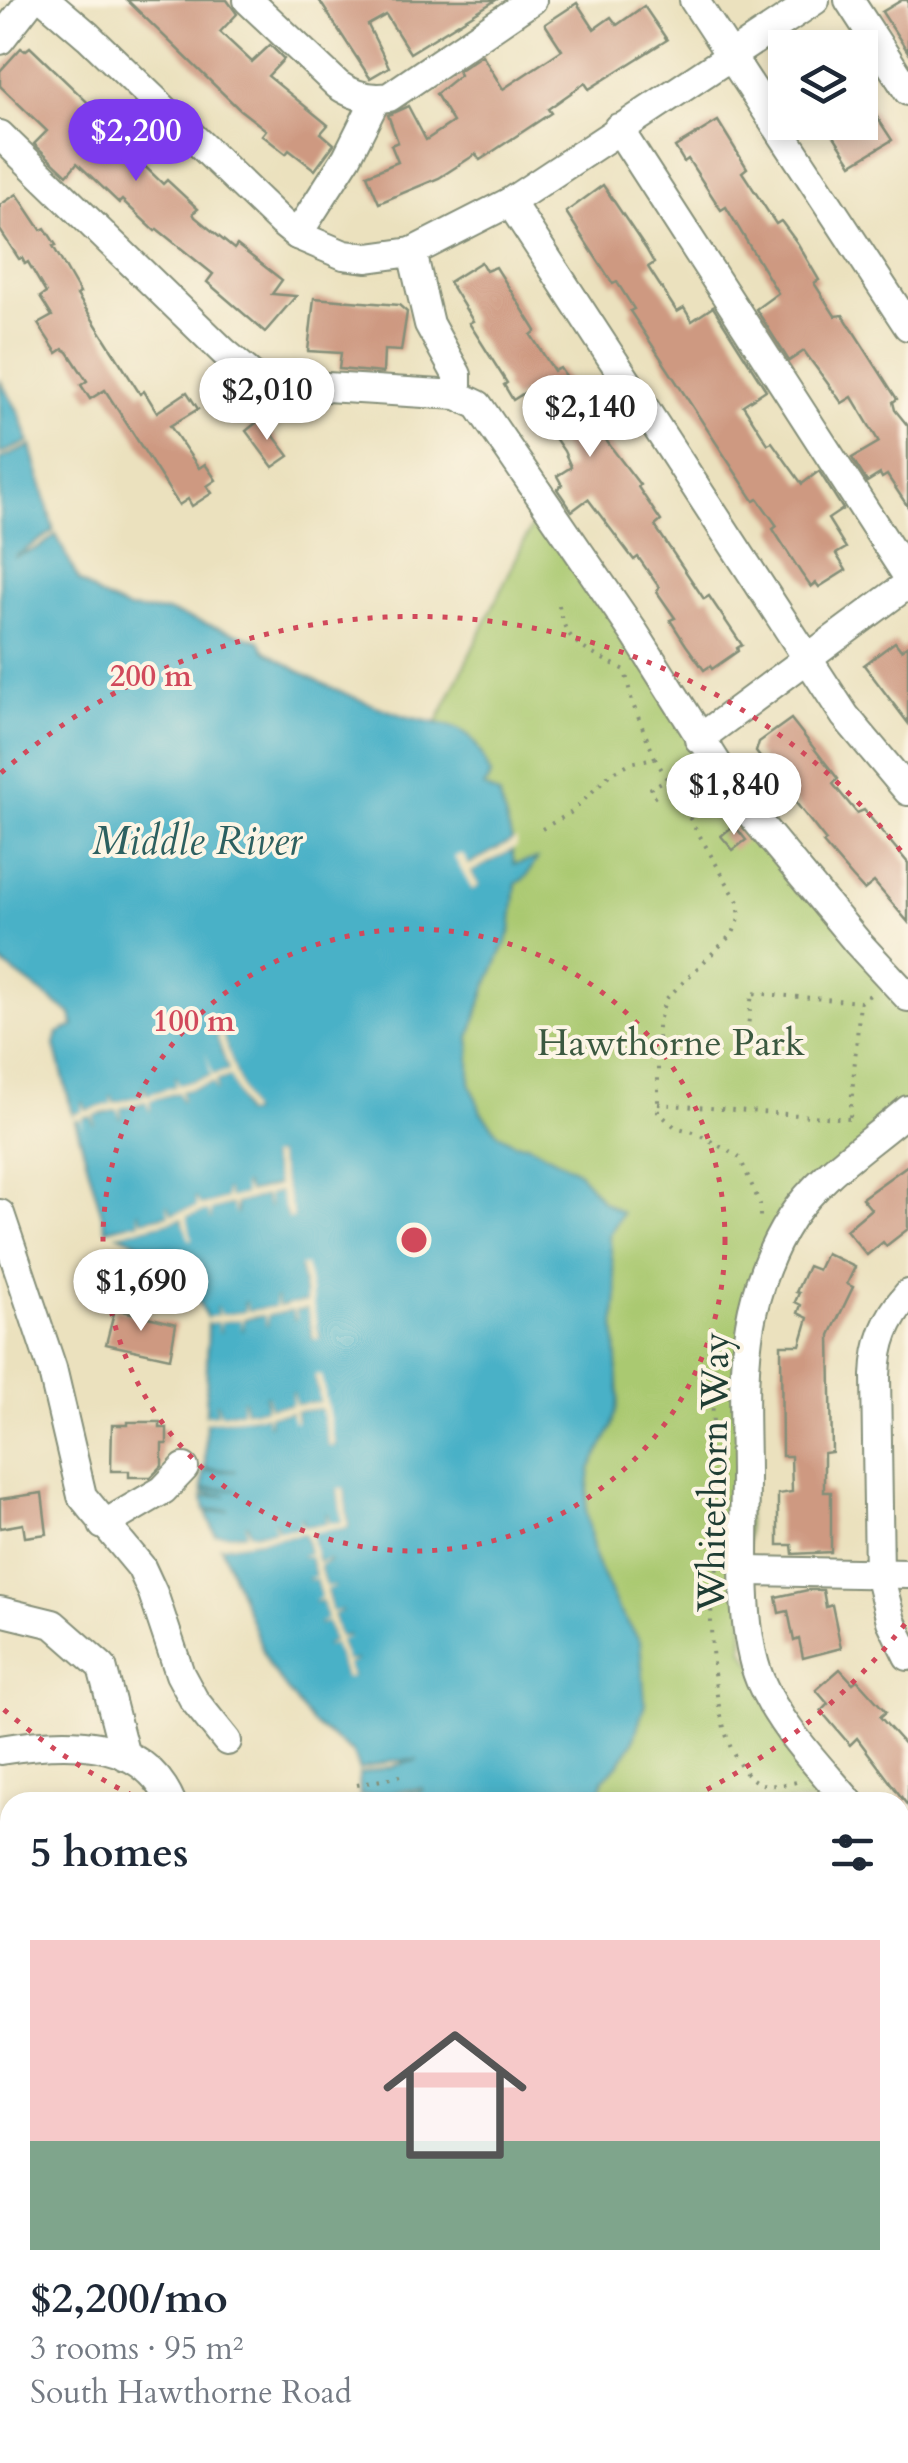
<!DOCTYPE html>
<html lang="en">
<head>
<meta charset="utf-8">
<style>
  body { margin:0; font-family:Cardo,serif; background:#f2f2f3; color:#1f2937; height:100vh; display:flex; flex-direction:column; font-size:38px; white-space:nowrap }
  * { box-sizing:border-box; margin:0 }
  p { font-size:32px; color:#747a83 }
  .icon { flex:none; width:55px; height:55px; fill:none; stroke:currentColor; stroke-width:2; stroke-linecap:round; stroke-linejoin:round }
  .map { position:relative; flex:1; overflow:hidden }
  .sheet { position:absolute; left:0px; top:1792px; width:910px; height:672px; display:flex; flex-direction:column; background:#fff; border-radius:30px 30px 0 0; box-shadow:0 5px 15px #0003 }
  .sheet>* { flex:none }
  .controls { position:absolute; left:768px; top:30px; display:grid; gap:20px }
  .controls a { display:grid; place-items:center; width:110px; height:110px; border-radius:0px; background:#fff; box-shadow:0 5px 15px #0003; font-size:50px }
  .price { position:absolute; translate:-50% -85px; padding:0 22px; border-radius:35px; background:#fff; color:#222; font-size:32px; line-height:65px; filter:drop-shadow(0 2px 5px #0008) }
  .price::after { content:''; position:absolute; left:50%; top:60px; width:30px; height:22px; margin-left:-15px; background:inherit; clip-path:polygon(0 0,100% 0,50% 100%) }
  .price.on { background:#7c3aed; color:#fff }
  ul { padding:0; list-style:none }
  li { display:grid; align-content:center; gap:20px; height:530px; padding:0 30px }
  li+li { border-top:2px solid #e0e1e3 }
  li span { display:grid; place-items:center; height:310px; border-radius:0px; color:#555 }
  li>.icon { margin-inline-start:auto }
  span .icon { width:180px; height:180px; fill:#fffc; stroke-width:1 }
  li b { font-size:42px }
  h2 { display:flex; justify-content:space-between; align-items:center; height:120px; padding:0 30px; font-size:42px }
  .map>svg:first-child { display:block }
</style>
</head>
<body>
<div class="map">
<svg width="908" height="2463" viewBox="0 0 908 2463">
  <rect width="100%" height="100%" fill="#fcf5e5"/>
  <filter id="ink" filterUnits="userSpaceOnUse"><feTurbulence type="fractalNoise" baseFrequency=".01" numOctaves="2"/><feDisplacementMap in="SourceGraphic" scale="20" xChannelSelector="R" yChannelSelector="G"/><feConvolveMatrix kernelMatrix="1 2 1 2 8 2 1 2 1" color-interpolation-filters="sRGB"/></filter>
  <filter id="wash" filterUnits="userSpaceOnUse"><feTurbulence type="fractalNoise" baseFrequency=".0048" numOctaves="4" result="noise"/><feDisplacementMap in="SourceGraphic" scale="40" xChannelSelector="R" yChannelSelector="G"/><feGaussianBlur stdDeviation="2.25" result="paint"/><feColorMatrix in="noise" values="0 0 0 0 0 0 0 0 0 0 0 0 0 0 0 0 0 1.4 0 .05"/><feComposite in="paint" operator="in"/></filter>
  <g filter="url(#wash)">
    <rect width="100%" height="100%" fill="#ebe1be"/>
    <!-- green -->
    <path fill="#aac971" stroke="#648352" stroke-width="2.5" d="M 539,511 L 908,1009 L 908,1101 L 756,1273 L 743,1649 L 840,1802 L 584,1802 L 470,1128 L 405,789 Z"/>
    <!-- forest -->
    <path fill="#87ad63" stroke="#53754c" stroke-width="2.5" d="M 0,2239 L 10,2240 L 10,2455 L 385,2455 L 386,2463 L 0,2463 Z"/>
    <!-- water -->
    <g fill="#49b1c7" stroke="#34777e" stroke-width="2.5">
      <path d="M 0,381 L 19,412 L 29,442 L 0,454 Z"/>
      <path d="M 31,446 L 54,531 L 14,557 L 39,548 L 56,535 L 79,581 L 101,597 L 127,609 L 169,612 L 260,641 L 265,650 C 309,680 354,699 404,716 C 423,722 453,723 468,735 C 479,745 485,763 491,775 L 484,787 L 499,795 L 512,841 L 468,865 L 472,889 L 478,886 L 471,872 L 512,850 L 514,864 L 537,859 L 525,878 L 516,884 L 511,931 L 487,985 L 470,1037 L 470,1082 L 481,1112 L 499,1134 L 514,1143 L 527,1144 L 578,1171 L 602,1201 L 622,1213 L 609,1236 L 617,1294 L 615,1320 L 619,1399 L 612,1428 L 590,1469 L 586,1509 L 595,1559 L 617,1607 L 640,1641 L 645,1703 L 633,1742 L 619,1764 L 603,1779 L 599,1802 L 361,1802 L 361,1800 L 423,1791 L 422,1788 L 360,1796 L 359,1774 L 418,1760 L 390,1761 L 359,1770 L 352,1752 L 312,1723 L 269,1666 L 221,1546 L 305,1533 L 310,1554 L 302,1556 L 310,1555 L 316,1577 L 308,1579 L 316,1579 L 322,1598 L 314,1602 L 322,1600 L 328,1620 L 319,1624 L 328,1621 L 333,1641 L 325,1646 L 334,1643 L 345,1678 L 351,1676 L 347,1664 L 357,1660 L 346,1662 L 339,1640 L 349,1635 L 339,1638 L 333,1615 L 342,1610 L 332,1613 L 326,1589 L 335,1587 L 325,1587 L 319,1564 L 330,1560 L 318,1562 L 310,1532 L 348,1527 L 344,1489 L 338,1490 L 343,1522 L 329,1524 L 327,1513 L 327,1524 L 303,1527 L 301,1517 L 301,1528 L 277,1531 L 275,1520 L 275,1531 L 250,1534 L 247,1523 L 247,1534 L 216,1535 L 206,1513 L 229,1510 L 205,1510 L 203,1497 L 227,1495 L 203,1493 L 203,1490 L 237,1489 L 203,1488 L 203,1471 L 236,1471 L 205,1468 L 206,1422 L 267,1415 L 269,1425 L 269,1415 L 292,1412 L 296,1421 L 295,1411 L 322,1408 L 329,1446 L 335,1445 L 315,1376 L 321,1402 L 295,1405 L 293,1392 L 293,1405 L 269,1408 L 266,1394 L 266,1409 L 245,1411 L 243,1399 L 242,1411 L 220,1414 L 216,1402 L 218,1414 L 206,1415 L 208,1323 L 217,1322 L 220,1333 L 219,1322 L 241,1319 L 243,1331 L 243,1319 L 265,1315 L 267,1326 L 267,1315 L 293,1310 L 295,1321 L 295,1310 L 308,1308 L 313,1338 L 319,1337 L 300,1267 L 307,1302 L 278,1307 L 276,1297 L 276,1307 L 248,1311 L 245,1301 L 245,1312 L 220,1315 L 216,1307 L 218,1316 L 207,1318 C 189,1277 158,1250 118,1234 L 182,1218 L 191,1240 L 186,1216 L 209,1210 L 211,1219 L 210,1210 L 232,1204 L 237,1214 L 235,1203 L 265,1195 L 269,1208 L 267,1194 L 280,1191 L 288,1218 L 293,1217 L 276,1155 L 270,1157 L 278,1185 L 248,1193 L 244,1184 L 246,1194 L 229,1199 L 226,1189 L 227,1199 L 200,1206 L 195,1197 L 198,1207 L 172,1214 L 167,1205 L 170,1214 L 142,1221 L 138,1211 L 140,1222 L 106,1229 L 75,1120 L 92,1116 L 94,1125 L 94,1115 L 118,1109 L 121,1119 L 120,1108 L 147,1101 L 150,1111 L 149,1100 L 179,1092 L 182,1101 L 181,1091 L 214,1082 L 217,1091 L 216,1081 L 231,1076 L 244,1114 L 250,1113 L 222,1035 L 217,1037 L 229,1070 L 178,1086 L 175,1076 L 177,1086 L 147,1095 L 143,1084 L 144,1095 L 114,1103 L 111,1095 L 112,1104 L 86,1111 L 83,1102 L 84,1111 L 73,1115 L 55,1045 L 58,1033 L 74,1026 L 71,1014 L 0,962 L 0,459 Z"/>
      <path d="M 10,1988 L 10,2053 L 2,2035 L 0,1990 Z"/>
      <path d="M 900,2208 L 908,2218 L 908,2352 L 902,2356 L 908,2360 L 908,2463 L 393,2463 L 404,2455 L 900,2455 Z"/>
    </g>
    <!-- pier -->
    <g fill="#ebe1be">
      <path d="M 517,839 L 517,847 L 471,872 L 479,886 L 472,890 L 454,857 L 462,853 L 469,865 Z"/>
      <path d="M 222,1034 L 250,1112 L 245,1114 L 230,1076 L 216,1081 L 217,1092 L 213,1082 L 181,1091 L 183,1102 L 178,1092 L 150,1100 L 150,1112 L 146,1101 L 120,1108 L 121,1119 L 117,1109 L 94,1115 L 95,1126 L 92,1116 L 82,1118 L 83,1129 L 80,1119 L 75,1120 L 73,1115 L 83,1111 L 83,1102 L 86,1111 L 111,1104 L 111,1095 L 114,1103 L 144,1095 L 143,1084 L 147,1095 L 176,1086 L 175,1076 L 179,1085 L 211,1076 L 205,1050 L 213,1075 L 229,1070 L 217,1036 Z"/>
      <path d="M 276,1155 L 294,1217 L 288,1219 L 279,1191 L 268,1194 L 269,1209 L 265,1195 L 235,1203 L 235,1215 L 232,1204 L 211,1210 L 211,1220 L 208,1211 L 187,1216 L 192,1239 L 189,1240 L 182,1218 L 118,1234 L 108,1230 L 140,1222 L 137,1211 L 142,1221 L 169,1215 L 166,1204 L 172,1214 L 197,1207 L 195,1197 L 201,1206 L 226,1199 L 226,1188 L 229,1198 L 245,1194 L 242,1183 L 248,1193 L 278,1186 L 270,1156 Z"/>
      <path d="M 306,1265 L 319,1338 L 314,1339 L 307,1308 L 295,1310 L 297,1322 L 292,1310 L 267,1315 L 267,1327 L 264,1315 L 243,1318 L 242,1331 L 240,1319 L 220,1322 L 219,1334 L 217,1322 L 208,1323 L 207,1318 L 218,1315 L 216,1306 L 221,1315 L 245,1312 L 246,1301 L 248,1311 L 275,1307 L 276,1296 L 278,1307 L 307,1302 L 300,1266 Z"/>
      <path d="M 321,1374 L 335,1445 L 329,1447 L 321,1408 L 295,1411 L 296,1422 L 293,1422 L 291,1412 L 269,1415 L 268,1425 L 266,1415 L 206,1422 L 206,1415 L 218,1414 L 216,1401 L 220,1414 L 242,1411 L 242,1398 L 245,1411 L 266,1409 L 267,1394 L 269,1408 L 292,1405 L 293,1391 L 296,1405 L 320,1402 L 315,1375 Z"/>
      <path d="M 344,1488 L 348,1527 L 311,1533 L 318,1562 L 330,1559 L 319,1565 L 325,1586 L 336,1587 L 326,1590 L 332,1612 L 342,1610 L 333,1615 L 339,1637 L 350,1637 L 339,1640 L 346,1661 L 357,1661 L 347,1664 L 351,1677 L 345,1679 L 334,1644 L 325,1646 L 333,1641 L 328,1622 L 318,1624 L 327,1619 L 322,1600 L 313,1602 L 321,1597 L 316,1579 L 307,1579 L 316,1576 L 311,1556 L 301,1556 L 310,1553 L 305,1533 L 221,1546 L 216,1535 L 247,1534 L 246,1523 L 250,1534 L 275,1531 L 273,1519 L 277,1530 L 300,1528 L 299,1517 L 303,1527 L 327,1524 L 327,1513 L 329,1523 L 342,1522 L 338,1489 Z"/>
    </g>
    <g id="blocks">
      <!-- building -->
      <g fill="#ce9981">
        <path d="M 127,0 L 227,0 L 237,14 L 220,32 L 252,62 L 270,45 L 284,59 L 268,76 L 328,125 L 321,133 L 334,144 L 315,170 L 289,150 L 286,154 L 262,135 L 266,130 L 239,109 Z"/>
        <path d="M 319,0 L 496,0 L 410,53 L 386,15 L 368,25 L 389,67 L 370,78 Z"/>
        <path d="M 902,0 L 908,0 L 908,52 L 882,12 Z"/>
        <path d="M 577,3 L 594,29 L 611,17 L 617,25 L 644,6 L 667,40 L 589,89 L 585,83 L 548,109 L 551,113 L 480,160 L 476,154 L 439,178 L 379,203 L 367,175 L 398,162 L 391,145 L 398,142 L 388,115 L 408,106 L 426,140 L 453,122 L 436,94 L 460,75 L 458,71 L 482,55 L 503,89 L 562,50 L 545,24 Z"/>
        <path d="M 30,47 L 105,119 L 101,124 L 163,184 L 167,180 L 198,209 L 193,213 L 195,217 L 234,249 L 237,245 L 282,280 L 272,294 L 296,296 L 265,332 L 207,282 L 213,274 L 157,229 L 155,231 L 122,200 L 119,203 L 77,163 L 67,175 L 34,144 L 47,131 L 0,86 L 0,71 L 21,48 L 25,51 Z"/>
        <path d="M 860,91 L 892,140 L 852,164 L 825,122 L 860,122 Z"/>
        <path d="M 718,121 L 747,168 L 742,172 L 776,224 L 781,221 L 798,244 L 819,280 L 814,283 L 835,316 L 843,315 L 897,399 L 893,402 L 895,410 L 908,426 L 908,507 L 887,475 L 882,478 L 880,474 L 867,482 L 852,458 L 879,442 L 852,397 L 842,403 L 804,351 L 789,361 L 756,309 L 778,293 L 726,207 L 721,210 L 688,159 L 684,162 L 675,147 Z"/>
        <path d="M 603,185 L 646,249 L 654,263 L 648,267 L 677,312 L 684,308 L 692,321 L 713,307 L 766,390 L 743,405 L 768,444 L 772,442 L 802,484 L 819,471 L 843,509 L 828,519 L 846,548 L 836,554 L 846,570 L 819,587 L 816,583 L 811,587 L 801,573 L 773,529 L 777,526 L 758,499 L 754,501 L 630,311 L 634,309 L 617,282 L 613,284 L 566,212 Z"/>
        <path d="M 17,194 L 41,230 L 45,228 L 56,245 L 53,246 L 80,293 L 77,295 L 140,394 L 144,391 L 157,412 L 187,392 L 198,409 L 170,426 L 199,468 L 205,464 L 216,480 L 207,486 L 212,493 L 192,506 L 188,499 L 179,505 L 105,390 L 90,399 L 81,385 L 87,381 L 68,352 L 63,349 L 57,353 L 38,324 L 52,316 L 40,297 L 46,293 L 28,262 L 25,264 L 22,258 L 19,259 L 0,230 L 0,205 Z"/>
        <path d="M 481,262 L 486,271 L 496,267 L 536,331 L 531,335 L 554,371 L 560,368 L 608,443 L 640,485 L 638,487 L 661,521 L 655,526 L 704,599 L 709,596 L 742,645 L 737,648 L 738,651 L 712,669 L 710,666 L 704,670 L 686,645 L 670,620 L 675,618 L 657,592 L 659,587 L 638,557 L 634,560 L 588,499 L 572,511 L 557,489 L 562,485 L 557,476 L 571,467 L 564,451 L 524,393 L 513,400 L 504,385 L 507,383 L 469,323 L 473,321 L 449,282 Z"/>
        <path d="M 314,298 L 399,305 L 407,312 L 401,351 L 384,350 L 383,373 L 339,369 L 341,353 L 308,351 Z"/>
        <path d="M 261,419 L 289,456 L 273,467 L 246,431 Z"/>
        <path d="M 895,642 L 901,650 L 908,645 L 908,723 L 864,665 Z"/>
        <path d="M 791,719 L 838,779 L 833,784 L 857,813 L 864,810 L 908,863 L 908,922 L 874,882 L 864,890 L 853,878 L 823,843 L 826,841 L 756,752 L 759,742 Z"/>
        <path d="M 734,825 L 746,840 L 733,850 L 721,836 Z"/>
        <path d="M 908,1165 L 908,1229 L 886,1246 L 883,1242 L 867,1255 L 846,1230 L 871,1209 L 862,1198 Z"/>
        <path d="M 826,1253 L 855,1267 L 847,1284 L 853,1287 L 830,1335 L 832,1452 L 824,1453 L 824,1492 L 831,1492 L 831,1552 L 793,1554 L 792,1545 L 778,1545 L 778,1494 L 792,1492 L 791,1456 L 782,1456 L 781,1345 L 800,1345 L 808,1318 L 798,1313 L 801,1305 L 795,1302 L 799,1293 L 796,1292 L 808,1266 L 818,1270 Z"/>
        <path d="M 115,1309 L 176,1324 L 170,1358 L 106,1344 Z"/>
        <path d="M 128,1422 L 160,1422 L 160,1428 L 167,1428 L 167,1444 L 162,1444 L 162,1466 L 151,1477 L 129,1477 L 129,1471 L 111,1471 L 112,1425 L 128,1425 Z"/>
        <path d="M 42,1493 L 47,1534 L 25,1537 L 23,1524 L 0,1528 L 0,1499 Z"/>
        <path d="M 808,1590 L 823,1590 L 826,1607 L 832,1605 L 841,1648 L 803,1658 L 799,1639 L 794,1641 L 788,1611 L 779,1613 L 776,1597 Z"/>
        <path d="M 840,1669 L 853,1683 L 857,1680 L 886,1712 L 880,1717 L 908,1748 L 908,1806 L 857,1738 L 850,1745 L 821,1711 L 828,1704 L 816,1690 Z"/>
      </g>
    </g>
  </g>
  <g filter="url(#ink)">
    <use href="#blocks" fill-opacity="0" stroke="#858f79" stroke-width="2.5"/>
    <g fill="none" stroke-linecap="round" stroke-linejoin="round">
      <defs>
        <g id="minor">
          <path d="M 46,0 L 88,36 L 281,222 L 297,235 L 344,255 L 368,258 L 412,252 L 510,202 L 815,0"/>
          <path d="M 248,0 L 338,85 C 354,96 370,100 389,97 L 532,0"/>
          <path d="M 694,0 L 908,326"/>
          <path d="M 849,0 L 908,91"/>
          <path d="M 0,40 L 31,0"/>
          <path d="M 618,128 L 908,577"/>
          <path d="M 0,135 L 224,352 L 261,383 L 457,395 L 478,405 L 635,634 L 742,803 L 858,943 L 908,997"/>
          <path d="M 510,202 L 845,716 L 908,791"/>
          <path d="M 297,235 L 347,157 L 376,99"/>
          <path d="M 412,252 L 429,324 L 457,375 L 457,395"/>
          <path d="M 699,739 L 908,584"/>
          <path d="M 0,1214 L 52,1368 L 82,1496 L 141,1567 L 153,1593 L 180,1674 L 194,1700 L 227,1741"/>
          <path d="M 908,1294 C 886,1319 877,1343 876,1376 L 879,1574 L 891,1621 L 908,1656"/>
          <path d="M 103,1525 L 163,1490 L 184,1468"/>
          <path d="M 747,1571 L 908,1574"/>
          <path d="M 0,1611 L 53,1624 L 102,1667 L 125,1756"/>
          <path d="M 0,1750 C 61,1740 142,1734 171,1802"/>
          <path d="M 849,1802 C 817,1764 780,1727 760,1680 C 738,1627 745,1535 745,1476 C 745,1426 741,1374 750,1324 C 756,1288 771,1249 791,1218 C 820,1174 869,1144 908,1110"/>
          <path d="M 900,1862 L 908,1871"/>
          <path d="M 900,1901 L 908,1910"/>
          <path d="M 0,1930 L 10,1930"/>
          <path d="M 0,2136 L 10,2167"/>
          <path d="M 0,2328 L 10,2346"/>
          <path d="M 66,2455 L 70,2463"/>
        </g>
      </defs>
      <!-- minor casing -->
      <use href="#minor" stroke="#858f79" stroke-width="32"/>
      <!-- path -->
      <g stroke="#858f79" stroke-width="4" stroke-dasharray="2.5 8" stroke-linecap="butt">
        <path d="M 559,605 C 564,647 593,653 625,670 L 632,702 L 655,758"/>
        <path d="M 692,765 L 667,779 L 738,902 L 740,917 L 733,933 L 665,1000 L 658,1025 L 658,1112 L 675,1127 L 697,1133 L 740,1158 L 760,1204 L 760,1222"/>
        <path d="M 542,829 L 572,812 L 610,774 L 630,763 L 655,758 L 667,779 L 651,788 L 656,796 L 653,798"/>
        <path d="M 746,1043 L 752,993 L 860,1002 L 873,993"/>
        <path d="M 658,1104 L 850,1119"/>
        <path d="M 850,1117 L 860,1002"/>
        <path d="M 719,1484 C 712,1431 708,1388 722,1335"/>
        <path d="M 718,1558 C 716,1578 711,1599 711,1620 C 711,1659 718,1769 762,1784 C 772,1787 790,1784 800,1781"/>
        <path d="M 357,1785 L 400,1776"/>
        <path d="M 404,1802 L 422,1800"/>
      </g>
      <!-- minor -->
      <use href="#minor" stroke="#fff" stroke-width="28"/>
    </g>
  </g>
  <!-- distance rings -->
  <g fill="none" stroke="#d1495b" stroke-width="5" stroke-dasharray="5 10">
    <circle cx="414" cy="1240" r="311"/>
    <path d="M905 1624A623 623 0 0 1 682 1802M146 1802A623 623 0 0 1 1 1707M1 773A623 623 0 0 1 905 856"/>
  </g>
  <g text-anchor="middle" stroke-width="8" stroke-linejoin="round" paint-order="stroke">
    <!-- park labels -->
    <g font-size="38" fill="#3b5940" stroke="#fcf5e5">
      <text x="671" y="1055">Hawthorne Park</text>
    </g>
    <!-- street labels -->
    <g font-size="38" fill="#1f3d34" stroke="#fcf5e5">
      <text transform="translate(713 1472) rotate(-89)" y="13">Whitethorn Way</text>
    </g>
    <!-- water labels -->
    <g font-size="40" font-style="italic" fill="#2c6060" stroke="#fcf5e5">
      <text x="197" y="854">Middle River</text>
    </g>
  </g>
  <circle cx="414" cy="1240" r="15" fill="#d1495b" stroke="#fcf5e5" stroke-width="5"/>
  <g font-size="30" text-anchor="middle" font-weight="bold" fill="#d1495b" stroke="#fcf5e5" stroke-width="8" stroke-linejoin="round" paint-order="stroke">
    <text x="151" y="686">200 m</text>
    <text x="194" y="1031">100 m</text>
  </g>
</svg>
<div class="controls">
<a><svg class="icon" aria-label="layers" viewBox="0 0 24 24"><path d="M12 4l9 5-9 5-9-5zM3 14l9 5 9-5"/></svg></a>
</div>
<b class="price on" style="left:136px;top:184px">$2,200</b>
<b class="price" style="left:267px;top:443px">$2,010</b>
<b class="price" style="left:590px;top:460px">$2,140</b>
<b class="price" style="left:734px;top:838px">$1,840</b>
<b class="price" style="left:141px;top:1334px">$1,690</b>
<section class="sheet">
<h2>5 homes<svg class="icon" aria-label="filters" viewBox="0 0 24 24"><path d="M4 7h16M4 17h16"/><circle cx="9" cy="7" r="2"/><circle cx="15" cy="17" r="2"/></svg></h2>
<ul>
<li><span style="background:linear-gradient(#f6c9c9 65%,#7fa58c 0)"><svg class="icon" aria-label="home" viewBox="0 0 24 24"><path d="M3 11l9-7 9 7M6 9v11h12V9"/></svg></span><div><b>$2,200/mo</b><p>3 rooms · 95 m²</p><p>South Hawthorne Road</p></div></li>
</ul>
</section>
</div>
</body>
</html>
